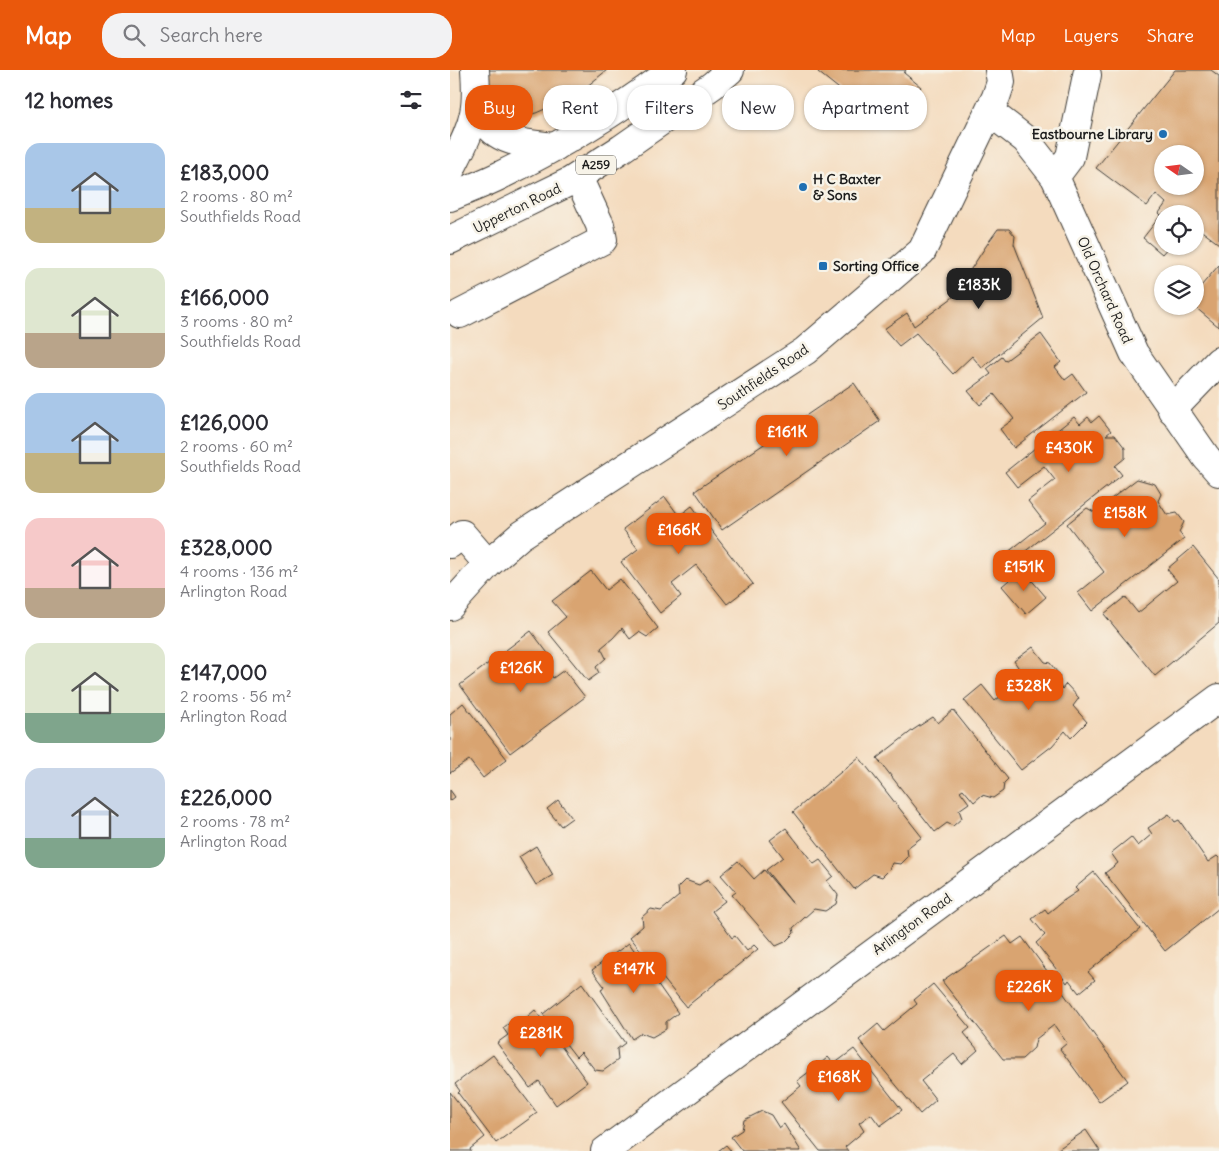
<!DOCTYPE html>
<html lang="en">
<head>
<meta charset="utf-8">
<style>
  body { margin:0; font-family:Delius,sans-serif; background:#f2f2f3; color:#2b2b33; height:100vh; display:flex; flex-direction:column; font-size:19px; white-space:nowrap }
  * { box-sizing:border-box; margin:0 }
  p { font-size:16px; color:#7c7c81 }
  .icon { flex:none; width:28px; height:28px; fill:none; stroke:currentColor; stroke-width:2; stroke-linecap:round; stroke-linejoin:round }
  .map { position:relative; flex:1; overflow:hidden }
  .drawer { display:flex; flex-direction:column; background:#fff; width:450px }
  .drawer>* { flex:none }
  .guide { position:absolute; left:15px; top:15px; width:475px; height:45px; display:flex; gap:10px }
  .needle { width:32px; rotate:284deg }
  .tools { position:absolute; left:704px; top:75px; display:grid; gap:10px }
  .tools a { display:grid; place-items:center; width:50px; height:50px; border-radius:50%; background:#fff; box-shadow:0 1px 4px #0004; font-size:25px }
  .price { position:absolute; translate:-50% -42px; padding:0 11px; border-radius:10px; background:#ea580c; color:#fff; font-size:16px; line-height:32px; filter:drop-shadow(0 1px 2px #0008) }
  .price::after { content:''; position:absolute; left:50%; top:30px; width:15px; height:11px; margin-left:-8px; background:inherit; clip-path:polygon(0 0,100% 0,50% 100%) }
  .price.selected { background:#222; color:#fff }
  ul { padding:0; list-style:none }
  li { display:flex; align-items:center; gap:15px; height:125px; padding:0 25px }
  li span { display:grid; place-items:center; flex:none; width:140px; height:100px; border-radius:15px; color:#555 }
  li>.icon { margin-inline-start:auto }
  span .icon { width:60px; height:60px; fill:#fffc; stroke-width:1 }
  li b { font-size:21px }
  h2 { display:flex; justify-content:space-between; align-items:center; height:60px; padding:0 25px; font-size:21px }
  .tag { padding:0 18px; border-radius:20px; background:#fff; box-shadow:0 1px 4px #0004; font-size:18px; line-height:45px }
  .tag.selected { background:#ea580c; color:#fff }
  header { display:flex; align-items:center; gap:30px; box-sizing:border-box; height:70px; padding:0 25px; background:#ea580c; color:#fff }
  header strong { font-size:24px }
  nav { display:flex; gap:28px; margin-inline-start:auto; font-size:18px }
  .search { width:350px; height:45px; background:#f2f2f3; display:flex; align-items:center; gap:12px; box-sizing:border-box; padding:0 18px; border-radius:20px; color:#7c7c81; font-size:19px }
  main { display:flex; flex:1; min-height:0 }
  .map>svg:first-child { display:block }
</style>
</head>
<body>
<header>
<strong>Map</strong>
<div class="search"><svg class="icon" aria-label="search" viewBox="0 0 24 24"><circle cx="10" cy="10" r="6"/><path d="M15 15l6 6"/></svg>Search here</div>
<nav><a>Map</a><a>Layers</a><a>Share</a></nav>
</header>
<main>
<section class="drawer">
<h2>12 homes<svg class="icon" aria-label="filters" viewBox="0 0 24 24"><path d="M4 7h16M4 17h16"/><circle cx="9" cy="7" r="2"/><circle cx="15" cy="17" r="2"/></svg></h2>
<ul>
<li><span style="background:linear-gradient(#a9c7e8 65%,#c2b280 0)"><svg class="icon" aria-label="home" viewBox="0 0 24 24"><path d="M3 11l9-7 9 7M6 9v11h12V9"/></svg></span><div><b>£183,000</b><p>2 rooms · 80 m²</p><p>Southfields Road</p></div></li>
<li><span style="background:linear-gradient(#dfe7d0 65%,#b9a48a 0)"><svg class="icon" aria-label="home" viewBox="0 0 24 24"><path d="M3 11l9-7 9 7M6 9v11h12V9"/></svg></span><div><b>£166,000</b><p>3 rooms · 80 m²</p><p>Southfields Road</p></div></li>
<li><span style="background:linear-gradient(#a9c7e8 60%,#c2b280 0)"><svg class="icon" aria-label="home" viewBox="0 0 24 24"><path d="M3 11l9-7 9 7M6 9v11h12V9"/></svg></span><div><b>£126,000</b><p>2 rooms · 60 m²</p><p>Southfields Road</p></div></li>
<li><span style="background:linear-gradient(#f6c9c9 70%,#b9a48a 0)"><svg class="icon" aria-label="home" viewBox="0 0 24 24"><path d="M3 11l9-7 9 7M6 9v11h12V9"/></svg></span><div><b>£328,000</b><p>4 rooms · 136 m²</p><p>Arlington Road</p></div></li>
<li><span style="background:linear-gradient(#dfe7d0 70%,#7fa58c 0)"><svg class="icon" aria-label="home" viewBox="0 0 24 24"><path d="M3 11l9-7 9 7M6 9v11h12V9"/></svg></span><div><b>£147,000</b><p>2 rooms · 56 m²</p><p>Arlington Road</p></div></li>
<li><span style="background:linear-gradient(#c9d6e8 70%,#7fa58c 0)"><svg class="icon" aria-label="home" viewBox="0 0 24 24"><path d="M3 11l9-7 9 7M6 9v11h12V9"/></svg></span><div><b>£226,000</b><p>2 rooms · 78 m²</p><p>Arlington Road</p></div></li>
</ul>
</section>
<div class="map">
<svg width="769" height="1081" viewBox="0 0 769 1081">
  <rect width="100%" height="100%" fill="#f7f3e8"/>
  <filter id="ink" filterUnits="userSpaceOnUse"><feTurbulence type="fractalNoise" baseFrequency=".02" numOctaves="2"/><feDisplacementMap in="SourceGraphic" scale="10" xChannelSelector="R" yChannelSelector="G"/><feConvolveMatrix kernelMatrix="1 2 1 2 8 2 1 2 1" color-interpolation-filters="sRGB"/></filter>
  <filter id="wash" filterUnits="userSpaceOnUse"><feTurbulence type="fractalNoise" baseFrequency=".0096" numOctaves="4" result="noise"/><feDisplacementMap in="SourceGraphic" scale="20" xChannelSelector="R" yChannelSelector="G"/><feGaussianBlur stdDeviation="1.12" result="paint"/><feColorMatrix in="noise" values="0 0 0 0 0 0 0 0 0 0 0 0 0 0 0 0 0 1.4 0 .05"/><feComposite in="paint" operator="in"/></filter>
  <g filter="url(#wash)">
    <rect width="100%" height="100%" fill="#f4dbbe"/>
    <g id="blocks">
      <!-- building -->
      <g fill="#d9a471" fill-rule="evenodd">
        <path d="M 34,0 L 157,0 L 125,26 L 86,43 L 63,48 L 45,45 Z"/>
        <path d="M 369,0 L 456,0 L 454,3 L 471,17 L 455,40 L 437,26 L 423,46 L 368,2 Z"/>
        <path d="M 725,0 L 761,0 L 769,6 L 769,174 L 745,156 L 745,144 L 712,144 L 712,176 L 719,176 L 712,184 L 693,168 L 711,145 L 709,143 L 716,133 L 706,124 L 697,136 L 646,98 ZM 712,84 L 745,84 L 745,116 L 712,116 Z"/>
        <path d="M 548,159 L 559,159 L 565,166 L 564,174 L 593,248 L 532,298 L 522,286 L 503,304 L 466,263 L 449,276 L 434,259 L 457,243 L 464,256 L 502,228 L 540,170 Z"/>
        <path d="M 769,195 L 769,257 L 745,237 L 745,223 Z"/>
        <path d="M 591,264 L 611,292 L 605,297 L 615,310 L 623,304 L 636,322 L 564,378 L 550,359 L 564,349 L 544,324 L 530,335 L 518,321 L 541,304 L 537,299 L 552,287 L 555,291 Z"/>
        <path d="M 404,313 L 430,351 L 272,460 L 245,421 Z"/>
        <path d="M 649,346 L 661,361 L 656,365 L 665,365 L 675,378 L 675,388 L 665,396 L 672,405 L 563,491 L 557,483 L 595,453 L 578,431 L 605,410 L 594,396 L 567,417 L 555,402 L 624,347 L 630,354 L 638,347 L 642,352 Z"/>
        <path d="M 687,409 L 705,414 L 711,424 L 708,431 L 717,445 L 727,443 L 734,452 L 729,462 L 734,469 L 642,541 L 628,523 L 654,502 L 617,454 L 637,438 L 644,442 Z"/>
        <path d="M 215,427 L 229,446 L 242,436 L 303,514 L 277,534 L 246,495 L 222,514 L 231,526 L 210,543 L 171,492 L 188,479 L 173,459 Z"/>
        <path d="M 743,477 L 769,509 L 769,553 L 705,606 L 654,544 L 675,527 L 688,543 L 727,511 L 717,499 Z"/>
        <path d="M 572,499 L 596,527 L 576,544 L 552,516 Z"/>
        <path d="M 141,501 L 156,520 L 170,509 L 208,558 L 197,567 L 189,562 L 180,569 L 172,558 L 163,568 L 151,578 L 156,588 L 146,597 L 149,603 L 138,611 L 98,562 L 116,547 L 102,531 Z"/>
        <path d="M 81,561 L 100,586 L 92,592 L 103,608 L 114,600 L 135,627 L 60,683 L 10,615 Z"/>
        <path d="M 583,577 L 595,592 L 600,593 L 610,606 L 606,611 L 612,619 L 616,614 L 629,628 L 623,636 L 637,652 L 621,668 L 615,661 L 602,676 L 571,700 L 514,630 L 532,615 L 545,631 L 574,606 L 564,591 Z"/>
        <path d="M 13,633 L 57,689 L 33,708 L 19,690 L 0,703 L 0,644 Z"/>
        <path d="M 503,640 L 558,709 L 554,713 L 553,721 L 543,728 L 532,725 L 524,732 L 513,719 L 510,721 L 519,733 L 509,740 L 512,748 L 503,756 L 497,753 L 485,762 L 427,688 L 463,660 L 483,647 L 488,653 Z"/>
        <path d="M 409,687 L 472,767 L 457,778 L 458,787 L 451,794 L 442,793 L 439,800 L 432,807 L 423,804 L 404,819 L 343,742 Z"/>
        <path d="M 0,720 L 5,727 L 0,731 Z"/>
        <path d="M 108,730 L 122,748 L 111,756 L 97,739 Z"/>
        <path d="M 719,744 L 725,752 L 729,750 L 758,792 L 767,786 L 769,788 L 769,838 L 715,881 L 655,803 L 668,793 L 661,783 L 681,767 L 688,776 L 702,764 L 698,758 Z"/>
        <path d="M 336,758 L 364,794 L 370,790 L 383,806 L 377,811 L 388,825 L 386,834 L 375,841 L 364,839 L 343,858 L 344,863 L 335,872 L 326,876 L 282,825 L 286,822 L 271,805 L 288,791 L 304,809 L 314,800 L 343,834 L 316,800 L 333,787 L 320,770 Z"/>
        <path d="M 86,776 L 103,805 L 86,815 L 69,787 Z"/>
        <path d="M 644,802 L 690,859 L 638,902 L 645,910 L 629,923 L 619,910 L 617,913 L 586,873 L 595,865 L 582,849 L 595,839 L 598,843 L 613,831 L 628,821 L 625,818 Z"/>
        <path d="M 258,809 L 275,831 L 262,841 L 282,868 L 285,866 L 297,881 L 304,875 L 308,879 L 236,937 L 180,867 L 193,856 L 192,847 L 201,839 L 211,841 L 229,826 L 228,817 L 235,810 L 249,815 Z"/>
        <path d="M 556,866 L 562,874 L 572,867 L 678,1011 L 649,1032 L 610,979 L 617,973 L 604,955 L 586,969 L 584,978 L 572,989 L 553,989 L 492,911 Z"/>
        <path d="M 179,873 L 228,943 L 216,952 L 216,959 L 202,967 L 191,963 L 182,969 L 151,920 L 154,916 L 142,900 Z"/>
        <path d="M 132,913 L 175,973 L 167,979 L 168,990 L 153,1001 L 145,1000 L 131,982 L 126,987 L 93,944 Z"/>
        <path d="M 483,914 L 520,958 L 514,963 L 528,980 L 512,994 L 504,984 L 471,1011 L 486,1030 L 470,1044 L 409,970 L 428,954 L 434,961 L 467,934 L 464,930 Z"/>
        <path d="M 85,940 L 137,1012 L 106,1035 L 89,1011 L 80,1018 L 47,973 L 58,965 L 53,958 L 67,947 L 71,952 Z"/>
        <path d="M 404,979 L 452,1040 L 430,1056 L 421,1044 L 409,1053 L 414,1061 L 395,1077 L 398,1081 L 370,1081 L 331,1032 L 351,1016 L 347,1011 L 364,998 L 372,1006 L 376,1003 L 369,995 L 378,987 L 384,994 Z"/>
        <path d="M 43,985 L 87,1043 L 46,1073 L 8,1023 L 10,1021 L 5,1014 Z"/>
        <path d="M 0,1022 L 35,1067 L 20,1079 L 21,1081 L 0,1081 Z"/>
        <path d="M 312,1041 L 321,1045 L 329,1058 L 334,1054 L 351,1081 L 292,1081 L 281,1067 L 292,1060 L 294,1050 Z"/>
        <path d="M 636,1060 L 650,1081 L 609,1081 L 608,1079 Z"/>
        <path d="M 276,1075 L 281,1081 L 268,1081 Z"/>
      </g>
    </g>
  </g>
  <g filter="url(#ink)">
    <use href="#blocks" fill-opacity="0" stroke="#3c3934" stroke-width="1"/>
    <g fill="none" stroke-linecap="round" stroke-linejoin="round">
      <defs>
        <g id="minor">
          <path d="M 26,23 C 29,31 30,41 34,49 C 47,74 81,74 105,77"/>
          <path d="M 540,42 L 576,70 L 605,107 L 684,283 L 756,387 L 769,402"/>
          <path d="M 0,101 C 9,82 20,64 24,43 C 27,29 26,14 25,0"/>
          <path d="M 605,107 L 620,87 L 637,5"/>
          <path d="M 10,244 L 153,170 L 150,155 L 128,107"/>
          <path d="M 722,340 L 769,291"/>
          <path d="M 0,474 L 12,464 L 38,494"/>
          <path d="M 0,536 L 38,494 L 70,466 L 355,281 L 472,181 L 546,27 L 551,12 L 549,0"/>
          <path d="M 155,1081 L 769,628"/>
        </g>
        <g id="major">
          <path d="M 0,127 C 16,120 33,114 49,106 C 109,77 170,39 223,0"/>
          <path d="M 0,170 L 121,111 L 171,79 L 263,15 L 280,0"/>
        </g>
      </defs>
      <!-- minor casing -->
      <use href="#minor" stroke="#3c3934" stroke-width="30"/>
      <!-- major casing -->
      <use href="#major" stroke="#3c3934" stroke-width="30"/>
      <!-- minor -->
      <use href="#minor" stroke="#fff" stroke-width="28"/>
      <!-- major -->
      <use href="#major" stroke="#fff" stroke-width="28"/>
    </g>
  </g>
  <!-- markers -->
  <g fill="#1f6fb2" stroke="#f7f3e8" stroke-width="2">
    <circle cx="713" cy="64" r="5"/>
    <circle cx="353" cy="117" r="5"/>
    <rect x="368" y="191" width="10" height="10" rx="2.5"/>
  </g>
  <g text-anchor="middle" stroke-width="5" stroke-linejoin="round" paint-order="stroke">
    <!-- shield labels -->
    <rect fill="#f7f3e8" stroke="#5e5c59" stroke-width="1" x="126" y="85.5" width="40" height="19" rx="4"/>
    <g font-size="12" font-weight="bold" fill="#1c1c1c">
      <text x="146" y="99">A259</text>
    </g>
    <!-- poi labels -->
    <g font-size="14" font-weight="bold" fill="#1c1c1c" stroke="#f7f3e8" text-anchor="start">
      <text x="703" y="69" text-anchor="end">Eastbourne Library</text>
      <text x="363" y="114">H C Baxter<tspan x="363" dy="16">&amp; Sons</tspan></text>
      <text x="383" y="201">Sorting Office</text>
    </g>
    <!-- street labels -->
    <g font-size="14" fill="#1c1c1c" stroke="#f7f3e8">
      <text transform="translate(67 138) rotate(-26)" y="5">Upperton Road</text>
      <text transform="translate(655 220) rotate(66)" y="5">Old Orchard Road</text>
      <text transform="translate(313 307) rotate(-34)" y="5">Southfields Road</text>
      <text transform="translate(462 854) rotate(-36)" y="5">Arlington Road</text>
    </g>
  </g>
</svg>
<div class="tools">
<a><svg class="needle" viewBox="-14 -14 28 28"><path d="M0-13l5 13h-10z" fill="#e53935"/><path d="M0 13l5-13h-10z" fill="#7c7c81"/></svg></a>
<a><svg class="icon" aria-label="locate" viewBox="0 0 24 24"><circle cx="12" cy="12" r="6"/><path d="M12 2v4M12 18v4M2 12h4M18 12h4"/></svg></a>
<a><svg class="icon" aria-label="layers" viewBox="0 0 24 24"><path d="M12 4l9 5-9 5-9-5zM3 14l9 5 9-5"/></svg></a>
</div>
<b class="price selected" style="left:529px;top:240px">£183K</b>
<b class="price" style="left:337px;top:387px">£161K</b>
<b class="price" style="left:619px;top:403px">£430K</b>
<b class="price" style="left:675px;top:468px">£158K</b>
<b class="price" style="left:229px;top:485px">£166K</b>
<b class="price" style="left:574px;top:522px">£151K</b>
<b class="price" style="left:71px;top:623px">£126K</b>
<b class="price" style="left:579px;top:641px">£328K</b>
<b class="price" style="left:184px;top:924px">£147K</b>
<b class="price" style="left:579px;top:942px">£226K</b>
<b class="price" style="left:91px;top:988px">£281K</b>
<b class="price" style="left:389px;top:1032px">£168K</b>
<div class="guide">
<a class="tag selected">Buy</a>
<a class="tag">Rent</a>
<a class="tag">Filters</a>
<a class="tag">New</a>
<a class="tag">Apartment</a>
</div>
</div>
</main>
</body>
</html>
